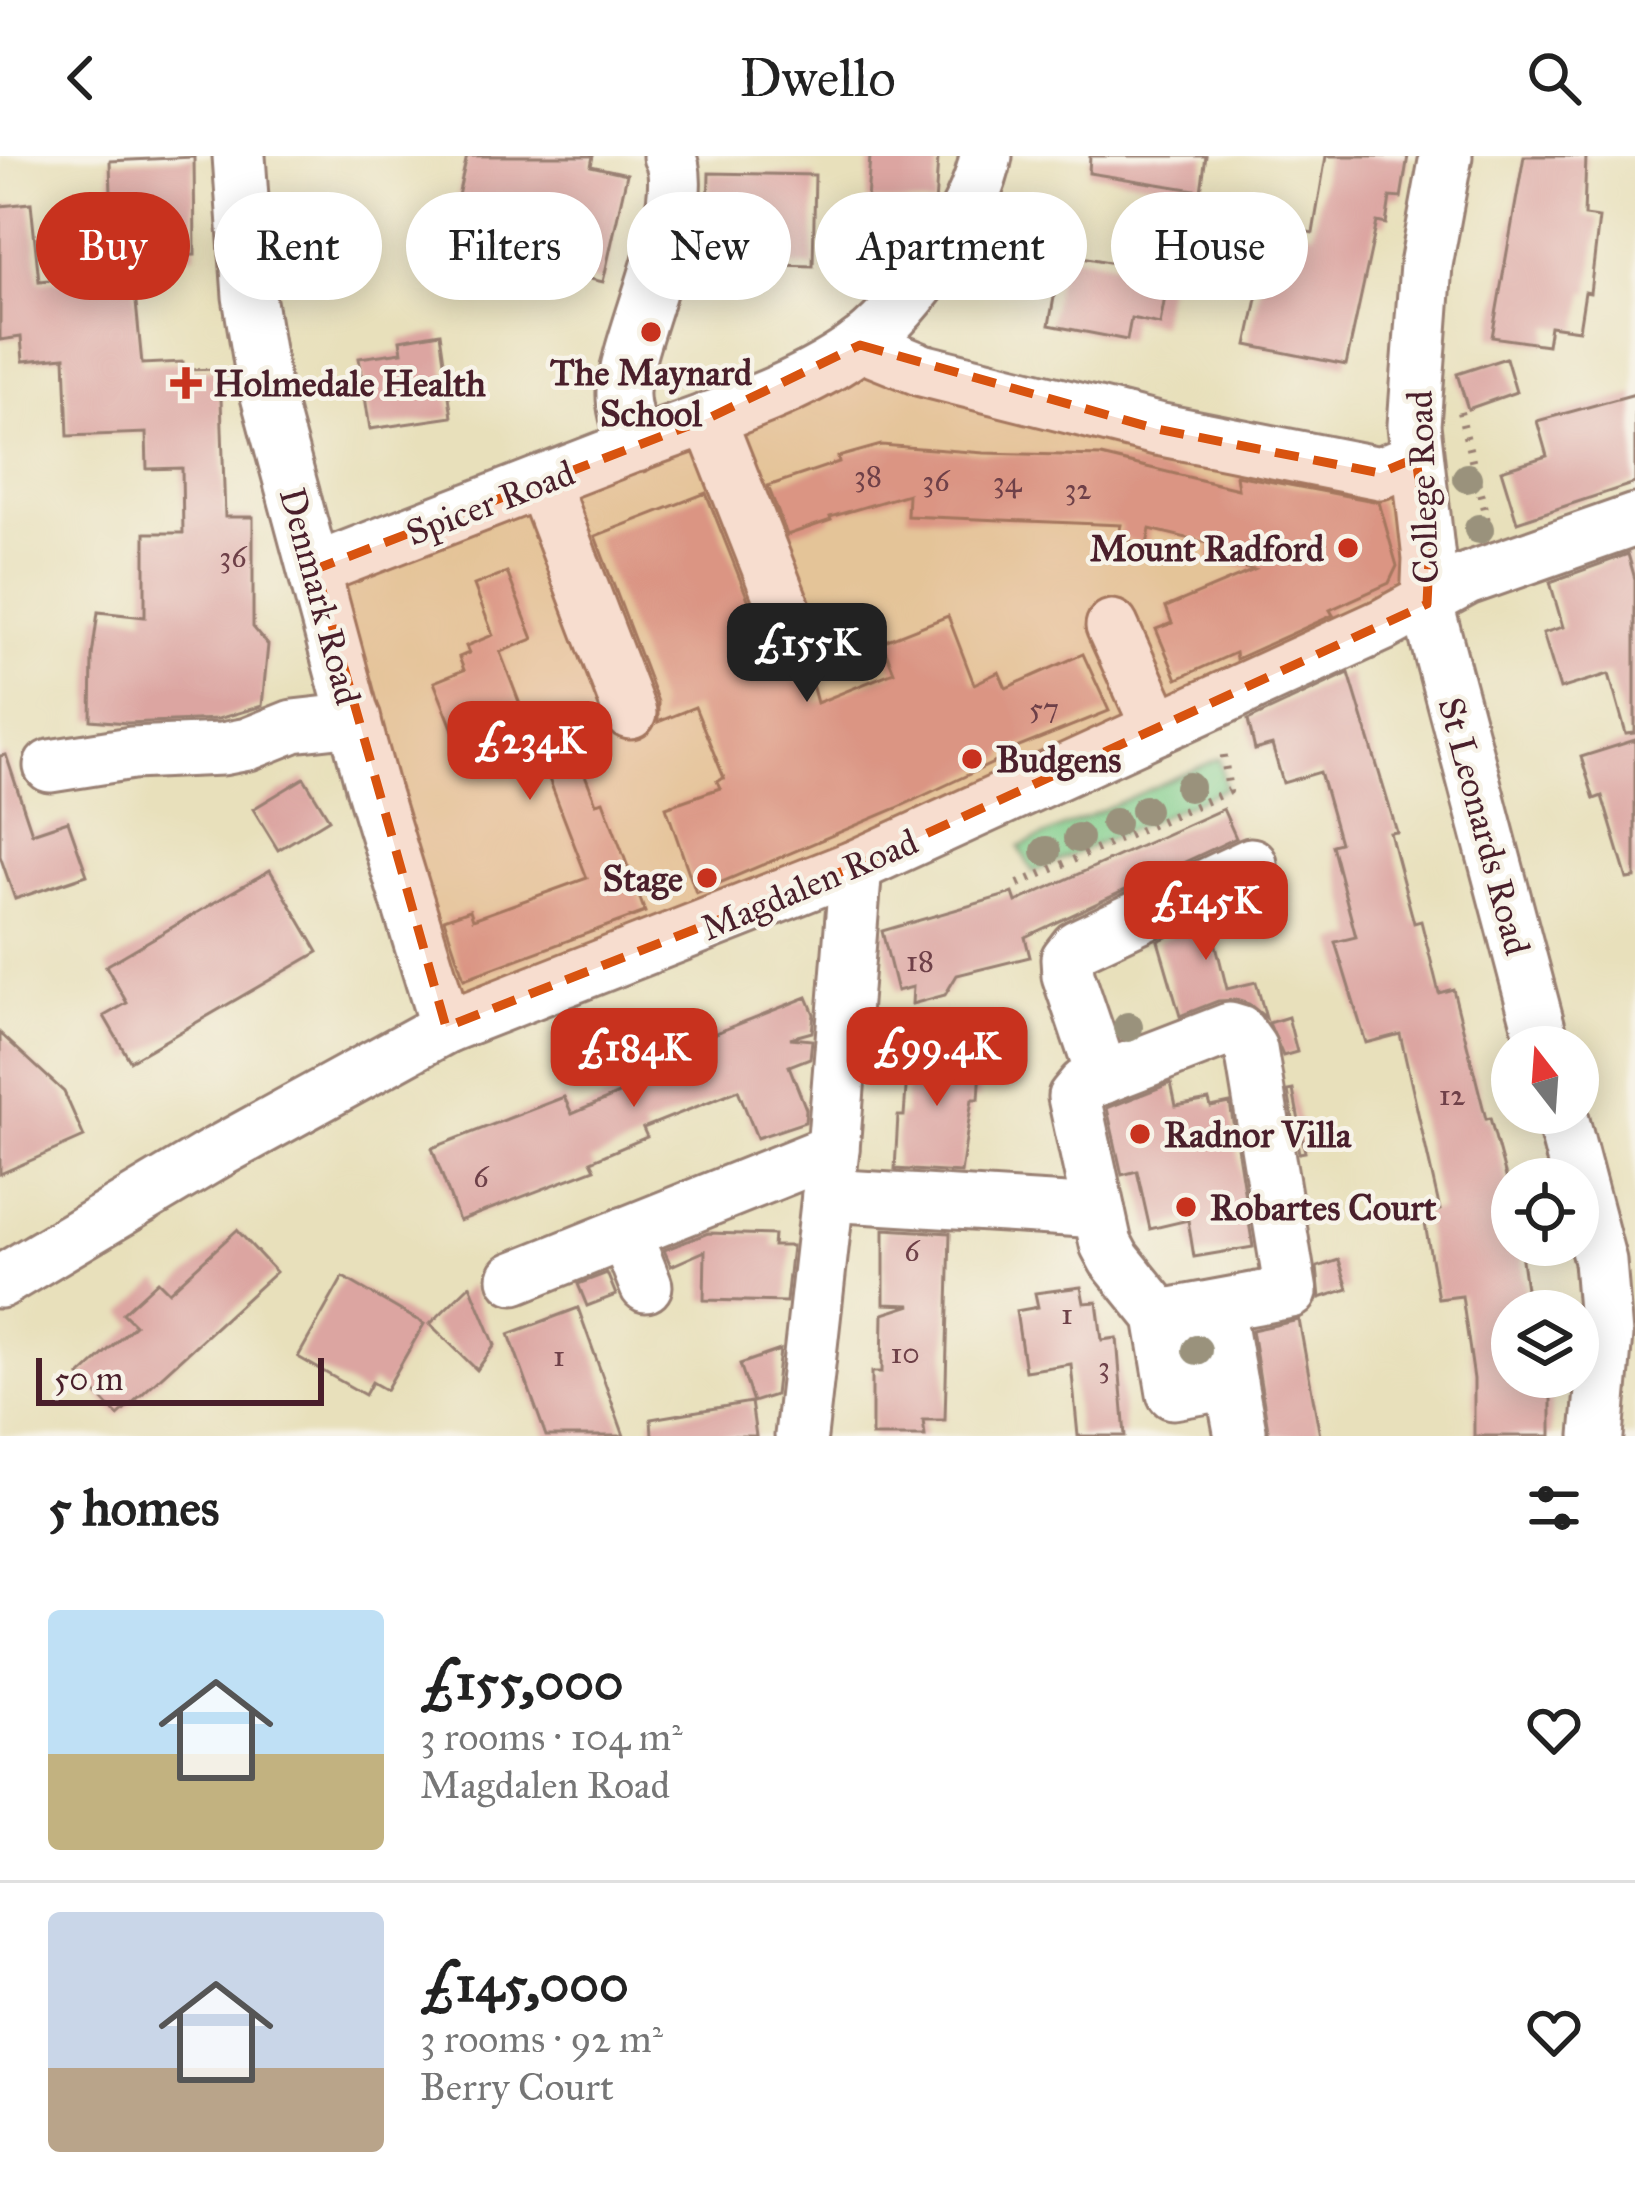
<!DOCTYPE html>
<html lang="en">
<head>
<meta charset="utf-8">
<style>
  body { margin:0; font-family:"IM FELL Great Primer",serif; background:#f6f6f6; color:#222; height:100vh; display:flex; flex-direction:column; font-size:45px; white-space:nowrap }
  * { box-sizing:border-box; margin:0 }
  p { font-size:39px; color:#767676 }
  .icon { flex:none; width:66px; height:66px; fill:none; stroke:currentColor; stroke-width:2; stroke-linecap:round; stroke-linejoin:round }
  .map { position:relative; height:1280px; overflow:hidden }
  .details { display:flex; flex-direction:column; background:#fff; flex:1 }
  .details>* { flex:none }
  .hud { position:absolute; left:36px; top:36px; width:1563px; height:108px; display:flex; gap:24px }
  .needle { width:78px; rotate:343deg }
  .buttons { position:absolute; left:1491px; top:870px; display:grid; gap:24px }
  .buttons a { display:grid; place-items:center; width:108px; height:108px; border-radius:50%; background:#fff; box-shadow:0 6px 30px #0003; font-size:60px }
  .scale { position:absolute; left:36px; bottom:30px; width:288px; box-sizing:border-box; padding-left:12px; border:6px solid #4a1f2b; border-top:0; font-size:33px; line-height:42px; white-space:nowrap; color:#4a1f2b; -webkit-text-stroke:9px #f7f3e8; paint-order:stroke }
  .price { position:absolute; translate:-50% -102px; padding:0 27px; border-radius:24px; background:#c8321e; color:#fff; font-size:39px; line-height:78px; filter:drop-shadow(0 3px 6px #0008) }
  .price::after { content:''; position:absolute; left:50%; top:72px; width:36px; height:27px; margin-left:-18px; background:inherit; clip-path:polygon(0 0,100% 0,50% 100%) }
  .price.selected { background:#222; color:#fff }
  ul { padding:0; list-style:none }
  li { display:flex; align-items:center; gap:36px; height:300px; padding:0 48px }
  li+li { border-top:3px solid #e0e0e0 }
  li span { display:grid; place-items:center; flex:none; width:336px; height:240px; border-radius:12px; color:#555 }
  li>.icon { margin-inline-start:auto }
  span .icon { width:144px; height:144px; fill:#fffc; stroke-width:1 }
  li b { font-size:51px }
  h2 { display:flex; justify-content:space-between; align-items:center; height:144px; padding:0 48px; font-size:51px }
  .pill { padding:0 42px; border-radius:54px; background:#fff; box-shadow:0 6px 30px #0003; font-size:42px; line-height:108px }
  .pill.selected { background:#c8321e; color:#fff }
  header { display:flex; justify-content:space-between; align-items:center; height:156px; padding:0 48px; background:#fff; font-size:54px; font-weight:600 }
  .map>svg:first-child { display:block }
</style>
</head>
<body>
<header><svg class="icon" aria-label="back" viewBox="0 0 24 24"><path d="M15 5l-7 7 7 7"/></svg>Dwello<svg class="icon" aria-label="search" viewBox="0 0 24 24"><circle cx="10" cy="10" r="6"/><path d="M15 15l6 6"/></svg></header>
<div class="map">
<svg width="1635" height="1280" viewBox="0 0 1635 1280">
  <rect width="100%" height="100%" fill="#f7f3e8"/>
  <filter id="ink" filterUnits="userSpaceOnUse"><feTurbulence type="fractalNoise" baseFrequency=".00833" numOctaves="2"/><feDisplacementMap in="SourceGraphic" scale="24" xChannelSelector="R" yChannelSelector="G"/><feConvolveMatrix kernelMatrix="1 2 1 2 8 2 1 2 1" color-interpolation-filters="sRGB"/></filter>
  <filter id="wash" filterUnits="userSpaceOnUse"><feTurbulence type="fractalNoise" baseFrequency=".004" numOctaves="4" result="noise"/><feDisplacementMap in="SourceGraphic" scale="48" xChannelSelector="R" yChannelSelector="G"/><feGaussianBlur stdDeviation="2.7" result="paint"/><feColorMatrix in="noise" values="0 0 0 0 0 0 0 0 0 0 0 0 0 0 0 0 0 1.4 0 .05"/><feComposite in="paint" operator="in"/></filter>
  <g filter="url(#wash)">
    <rect width="100%" height="100%" fill="#e8e0bb"/>
    <!-- green -->
    <path fill="#80cd8b" stroke="#65765b" stroke-width="3" d="M 1220,602 L 1225,632 L 1033,716 L 1019,691 Z"/>
    <g id="blocks">
      <!-- building -->
      <g fill="#dca5a1">
        <path d="M 467,0 L 593,0 L 591,10 L 627,18 L 603,126 L 573,119 L 570,135 L 443,106 Z"/>
        <path d="M 870,0 L 938,2 L 935,49 L 867,45 Z"/>
        <path d="M 1090,0 L 1206,0 L 1201,35 L 1089,17 Z"/>
        <path d="M 1326,0 L 1408,0 L 1401,42 L 1390,41 L 1386,68 L 1377,66 L 1346,209 L 1247,189 L 1273,69 L 1313,77 Z"/>
        <path d="M 1524,0 L 1586,0 L 1584,60 L 1599,62 L 1590,137 L 1585,136 L 1579,174 L 1550,170 L 1547,189 L 1492,181 Z"/>
        <path d="M 194,1 L 195,99 L 113,102 L 110,5 Z"/>
        <path d="M 709,17 L 815,19 L 813,110 L 707,107 Z"/>
        <path d="M 31,47 L 39,125 L 133,116 L 142,208 L 183,206 L 183,214 L 220,213 L 225,361 L 253,361 L 253,471 L 268,489 L 262,550 L 218,563 L 127,567 L 91,564 L 92,500 L 98,456 L 145,461 L 145,377 L 183,377 L 182,312 L 147,313 L 146,277 L 68,280 L 65,201 L 23,205 L 21,181 L 0,184 L 0,50 Z"/>
        <path d="M 1062,97 L 1124,109 L 1122,121 L 1167,130 L 1160,168 L 1131,162 L 1127,184 L 1049,169 Z"/>
        <path d="M 440,177 L 452,261 L 370,273 L 359,202 L 402,196 L 400,184 Z"/>
        <path d="M 1506,202 L 1516,236 L 1468,253 L 1457,218 Z"/>
        <path d="M 1635,238 L 1635,327 L 1517,366 L 1501,314 L 1547,300 L 1537,265 Z"/>
        <path d="M 881,289 L 984,297 L 1101,300 L 1238,333 L 1236,319 L 1379,346 L 1397,410 L 1389,427 L 1330,454 L 1333,459 L 1236,503 L 1235,497 L 1177,523 L 1156,473 L 1172,467 L 1166,451 L 1254,414 L 1208,404 L 1212,388 L 1150,373 L 1147,389 L 1118,382 L 1121,369 L 907,360 L 908,338 L 830,361 L 831,364 L 787,379 L 768,330 L 839,306 L 838,301 Z"/>
        <path d="M 706,337 L 772,504 L 781,516 L 798,524 L 810,521 L 817,547 L 894,516 L 882,486 L 948,460 L 974,528 L 999,516 L 1006,532 L 1083,498 L 1109,555 L 1004,597 L 1006,601 L 897,652 L 696,737 L 666,651 L 720,632 L 717,625 L 724,622 L 695,551 L 658,566 L 658,546 L 595,380 Z"/>
        <path d="M 1628,398 L 1635,423 L 1635,577 L 1626,578 L 1609,518 L 1560,533 L 1543,477 L 1563,471 L 1550,426 Z"/>
        <path d="M 507,416 L 533,483 L 500,496 L 534,585 L 567,573 L 596,647 L 603,645 L 645,756 L 464,823 L 444,763 L 470,754 L 473,763 L 587,722 L 539,597 L 501,611 L 496,599 L 467,609 L 434,526 L 464,514 L 459,501 L 469,497 L 466,490 L 493,479 L 474,429 Z"/>
        <path d="M 1349,517 L 1397,676 L 1390,677 L 1414,767 L 1421,765 L 1439,837 L 1453,833 L 1486,963 L 1490,962 L 1512,1043 L 1512,1089 L 1520,1089 L 1529,1155 L 1512,1155 L 1512,1221 L 1541,1221 L 1544,1237 L 1551,1237 L 1551,1280 L 1474,1280 L 1474,1223 L 1462,1140 L 1438,1143 L 1423,1056 L 1440,1054 L 1400,878 L 1366,887 L 1335,786 L 1356,781 L 1332,689 L 1340,687 L 1320,616 L 1283,627 L 1272,589 L 1255,594 L 1248,564 Z"/>
        <path d="M 1635,584 L 1635,722 L 1627,723 L 1602,640 L 1594,643 L 1581,601 Z"/>
        <path d="M 6,599 L 32,677 L 68,665 L 87,719 L 15,743 L 0,700 L 0,600 Z"/>
        <path d="M 304,622 L 329,663 L 278,694 L 253,653 Z"/>
        <path d="M 1223,653 L 1236,682 L 1025,781 L 1030,801 L 957,819 L 945,839 L 912,848 L 913,831 L 897,835 L 882,775 L 1013,737 L 1016,746 Z"/>
        <path d="M 270,714 L 318,796 L 130,905 L 104,860 L 127,847 L 106,810 Z"/>
        <path d="M 1261,737 L 1266,749 L 1212,773 L 1227,833 L 1256,826 L 1266,862 L 1249,848 L 1236,844 L 1218,845 L 1180,860 L 1158,785 Z"/>
        <path d="M 807,841 L 814,858 L 812,876 L 790,882 L 812,884 L 810,902 L 789,910 L 806,953 L 805,966 L 757,982 L 738,934 L 643,972 L 647,981 L 591,1005 L 595,1013 L 459,1065 L 432,992 L 564,941 L 572,958 L 628,934 L 620,913 L 657,898 L 654,891 L 699,873 L 703,882 Z"/>
        <path d="M 1288,861 L 1297,896 L 1283,900 L 1269,867 Z"/>
        <path d="M 0,877 L 64,936 L 84,981 L 0,1018 Z"/>
        <path d="M 909,891 L 982,897 L 979,943 L 972,943 L 961,1017 L 895,1013 L 898,960 L 904,960 Z"/>
        <path d="M 1171,927 L 1176,950 L 1209,944 L 1211,951 L 1230,947 L 1253,1091 L 1194,1101 L 1188,1064 L 1150,1073 L 1137,1015 L 1122,1019 L 1107,952 Z"/>
        <path d="M 1293,934 L 1305,996 L 1299,997 L 1288,935 Z"/>
        <path d="M 884,1073 L 950,1077 L 945,1264 L 923,1264 L 925,1280 L 872,1280 L 872,1216 L 882,1216 L 883,1158 L 911,1149 L 884,1148 Z"/>
        <path d="M 237,1074 L 276,1116 L 118,1260 L 80,1220 L 135,1169 L 123,1157 L 158,1125 L 169,1136 Z"/>
        <path d="M 708,1077 L 774,1079 L 773,1090 L 792,1090 L 786,1146 L 704,1144 L 705,1095 L 671,1110 L 664,1094 Z"/>
        <path d="M 1339,1104 L 1348,1133 L 1320,1142 L 1317,1111 Z"/>
        <path d="M 607,1117 L 616,1139 L 587,1150 L 578,1128 Z"/>
        <path d="M 343,1121 L 424,1168 L 386,1234 L 372,1226 L 365,1239 L 298,1201 Z"/>
        <path d="M 470,1129 L 495,1189 L 477,1214 L 430,1168 Z"/>
        <path d="M 1081,1131 L 1084,1147 L 1097,1146 L 1102,1184 L 1117,1182 L 1125,1280 L 1078,1280 L 1071,1208 L 1025,1215 L 1016,1155 L 1038,1151 L 1035,1137 Z"/>
        <path d="M 578,1152 L 624,1280 L 546,1280 L 509,1178 Z"/>
        <path d="M 1299,1164 L 1320,1280 L 1269,1280 L 1252,1174 Z"/>
        <path d="M 780,1194 L 775,1239 L 753,1246 L 740,1208 Z"/>
        <path d="M 751,1246 L 756,1280 L 652,1280 L 651,1263 Z"/>
      </g>
    </g>
  </g>
  <g filter="url(#ink)">
    <use href="#blocks" fill-opacity="0" stroke="#998073" stroke-width="3"/>
    <g fill="none" stroke-linecap="round" stroke-linejoin="round">
      <defs>
        <g id="minor">
          <path d="M 239,0 L 249,140 L 263,225 L 373,634 L 446,871"/>
          <path d="M 1446,0 L 1426,109 L 1414,269 L 1429,403 L 1427,448 L 1544,891"/>
          <path d="M 860,189 L 922,214 L 1157,273 L 1380,317 L 1416,302"/>
          <path d="M 709,262 L 800,493"/>
          <path d="M 636,290 C 630,272 622,254 623,235 C 627,181 694,43 669,0"/>
          <path d="M 542,326 L 630,557"/>
          <path d="M 316,413 C 423,371 531,330 639,288 C 713,260 799,236 863,187 C 911,149 975,60 986,0"/>
          <path d="M 1112,470 L 1158,572"/>
          <path d="M 50,610 L 132,597 L 222,593 L 248,588 L 293,570 L 355,563"/>
          <path d="M 1103,922 L 1068,819 L 1067,803 L 1077,790 L 1251,708"/>
          <path d="M 1561,957 L 1600,1105 L 1606,1179 L 1597,1280"/>
          <path d="M 828,1039 L 1099,1056"/>
          <path d="M 625,1077 L 646,1130"/>
          <path d="M 514,1122 L 833,994"/>
          <path d="M 0,1126 L 218,996 L 446,871 L 856,710 L 1383,469 L 1467,423 L 1635,364"/>
          <path d="M 1160,1160 L 1291,1136 L 1251,893 L 1239,876 L 1229,873 L 1084,929 L 1074,941 L 1106,1088 L 1114,1103 L 1160,1160 L 1173,1237 L 1231,1227 L 1218,1151"/>
          <path d="M 1231,1227 L 1240,1275"/>
          <path d="M 801,1280 L 833,994 L 856,710"/>
        </g>
      </defs>
      <!-- minor casing -->
      <use href="#minor" stroke="#998073" stroke-width="57"/>
      <!-- path -->
      <g stroke="#998073" stroke-width="8" stroke-dasharray="3 9" stroke-linecap="butt">
        <path d="M 1460,256 L 1488,369"/>
        <path d="M 1018,728 L 1229,635 L 1223,594"/>
      </g>
      <!-- minor -->
      <use href="#minor" stroke="#fff" stroke-width="51"/>
    </g>
    <!-- trees -->
    <g fill="#9a927c">
      <circle cx="1467" cy="322" r="15"/>
      <circle cx="1479" cy="373" r="15"/>
      <circle cx="1189" cy="631" r="15"/>
      <circle cx="1145" cy="654" r="15"/>
      <circle cx="1115" cy="667" r="15"/>
      <circle cx="1078" cy="682" r="15"/>
      <circle cx="1046" cy="695" r="15"/>
      <circle cx="1128" cy="871" r="15"/>
      <circle cx="1197" cy="1194" r="15"/>
    </g>
  </g>
  <!-- marked area -->
  <path fill="#d8530f" fill-opacity="0.2" stroke="#d8530f" stroke-width="9" stroke-dasharray="24 15" stroke-linejoin="round" d="M 860,189 L 1157,273 L 1380,317 L 1416,302 L 1429,403 L 1427,448 L 856,710 L 446,871 L 316,413 L 709,262 Z"/>
  <!-- markers -->
  <g fill="#c8321e" stroke="#f7f3e8" stroke-width="4.5">
    <circle cx="651" cy="176" r="12"/>
    <path d="M180 209h12v12h12v12h-12v12h-12v-12h-12v-12h12z"/>
    <circle cx="1348" cy="392" r="12"/>
    <circle cx="972" cy="603" r="12"/>
    <circle cx="707" cy="722" r="12"/>
    <circle cx="1140" cy="978" r="12"/>
    <circle cx="1186" cy="1051" r="12"/>
  </g>
  <g text-anchor="middle" stroke-width="9" stroke-linejoin="round" paint-order="stroke">
    <!-- number labels -->
    <g font-size="30" fill="#6e4048">
      <text x="868" y="330">38</text>
      <text x="936" y="335">36</text>
      <text x="1007" y="336">34</text>
      <text x="1078" y="343">32</text>
      <text x="233" y="411">36</text>
      <text x="1044" y="562">57</text>
      <text x="920" y="815">18</text>
      <text x="1452" y="949">12</text>
      <text x="481" y="1031">6</text>
      <text x="912" y="1105">6</text>
      <text x="1067" y="1168">1</text>
      <text x="905" y="1207">10</text>
      <text x="559" y="1210">1</text>
      <text x="1104" y="1221">3</text>
    </g>
    <!-- poi labels -->
    <g font-size="36" font-weight="bold" fill="#4a1f2b" stroke="#f7f3e8" text-anchor="start">
      <text x="651" y="229" text-anchor="middle">The Maynard<tspan x="651" dy="41">School</tspan></text>
      <text x="213" y="240">Holmedale Health</text>
      <text x="1324" y="405" text-anchor="end">Mount Radford</text>
      <text x="996" y="616">Budgens</text>
      <text x="683" y="735" text-anchor="end">Stage</text>
      <text x="1164" y="991">Radnor Villa</text>
      <text x="1210" y="1064">Robartes Court</text>
    </g>
    <!-- street labels -->
    <g font-size="36" fill="#4a1f2b" stroke="#f7f3e8">
      <text transform="translate(1422 331) rotate(-92)" y="13">College Road</text>
      <text transform="translate(490 346) rotate(-21)" y="13">Spicer Road</text>
      <text transform="translate(321 440) rotate(75)" y="13">Denmark Road</text>
      <text transform="translate(1485 670) rotate(75)" y="13">St Leonards Road</text>
      <text transform="translate(809 728) rotate(-23)" y="13">Magdalen Road</text>
    </g>
  </g>
</svg>
<div class="buttons">
<a><svg class="needle" viewBox="-14 -14 28 28"><path d="M0-13l5 13h-10z" fill="#e53935"/><path d="M0 13l5-13h-10z" fill="#767676"/></svg></a>
<a><svg class="icon" aria-label="locate" viewBox="0 0 24 24"><circle cx="12" cy="12" r="6"/><path d="M12 2v4M12 18v4M2 12h4M18 12h4"/></svg></a>
<a><svg class="icon" aria-label="layers" viewBox="0 0 24 24"><path d="M12 4l9 5-9 5-9-5zM3 14l9 5 9-5"/></svg></a>
</div>
<div class="scale">50 m</div>
<b class="price selected" style="left:807px;top:549px">£155K</b>
<b class="price" style="left:530px;top:647px">£234K</b>
<b class="price" style="left:1206px;top:807px">£145K</b>
<b class="price" style="left:937px;top:953px">£99.4K</b>
<b class="price" style="left:634px;top:954px">£184K</b>
<div class="hud">
<a class="pill selected">Buy</a>
<a class="pill">Rent</a>
<a class="pill">Filters</a>
<a class="pill">New</a>
<a class="pill">Apartment</a>
<a class="pill">House</a>
</div>
</div>
<section class="details">
<h2>5 homes<svg class="icon" aria-label="filters" viewBox="0 0 24 24"><path d="M4 7h16M4 17h16"/><circle cx="9" cy="7" r="2"/><circle cx="15" cy="17" r="2"/></svg></h2>
<ul>
<li><span style="background:linear-gradient(#bfe0f5 60%,#c2b280 0)"><svg class="icon" aria-label="home" viewBox="0 0 24 24"><path d="M3 11l9-7 9 7M6 9v11h12V9"/></svg></span><div><b>£155,000</b><p>3 rooms · 104 m²</p><p>Magdalen Road</p></div><svg class="icon" aria-label="heart" viewBox="0 0 24 24"><path d="M12 20l-8-8c-3-5 5-10 8-4 3-6 11-1 8 4z"/></svg></li>
<li><span style="background:linear-gradient(#c9d6e8 65%,#b9a48a 0)"><svg class="icon" aria-label="home" viewBox="0 0 24 24"><path d="M3 11l9-7 9 7M6 9v11h12V9"/></svg></span><div><b>£145,000</b><p>3 rooms · 92 m²</p><p>Berry Court</p></div><svg class="icon" aria-label="heart" viewBox="0 0 24 24"><path d="M12 20l-8-8c-3-5 5-10 8-4 3-6 11-1 8 4z"/></svg></li>
</ul>
</section>
</body>
</html>
